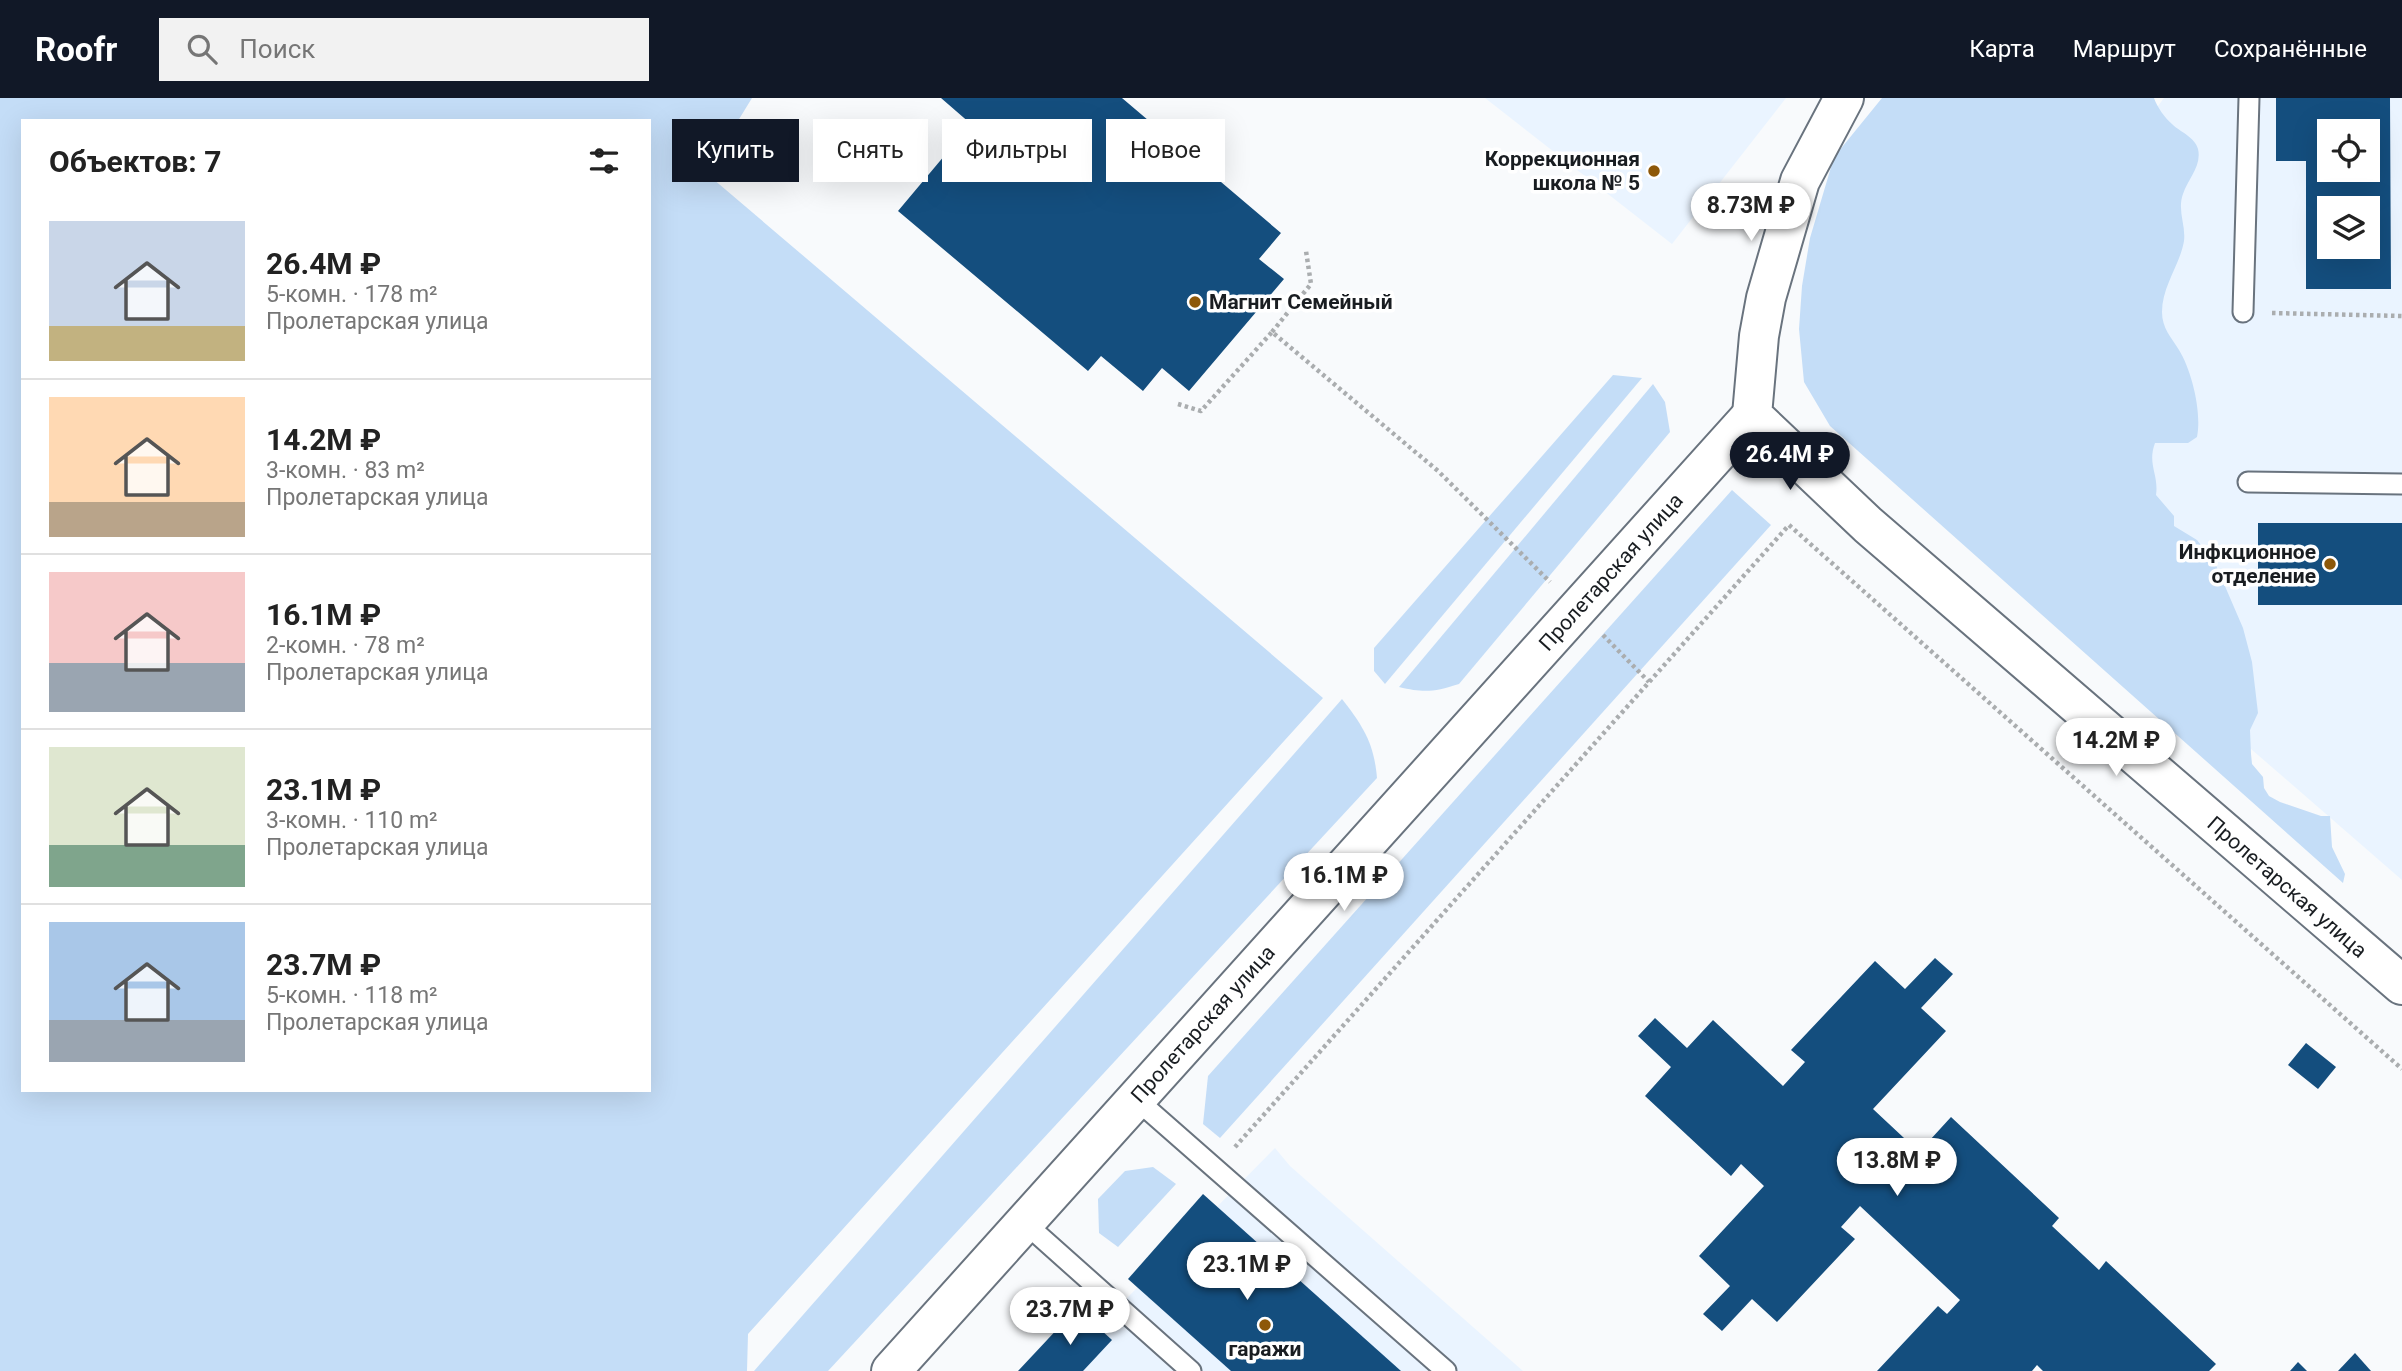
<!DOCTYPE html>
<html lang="ru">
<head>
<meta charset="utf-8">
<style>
  body { margin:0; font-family:Roboto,sans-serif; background:#f2f2f2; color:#222; height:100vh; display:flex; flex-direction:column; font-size:26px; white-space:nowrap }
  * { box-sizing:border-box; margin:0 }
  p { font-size:23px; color:#767676 }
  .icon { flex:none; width:38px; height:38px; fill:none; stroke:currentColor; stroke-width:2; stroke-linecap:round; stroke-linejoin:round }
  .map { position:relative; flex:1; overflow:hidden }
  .details { position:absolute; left:21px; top:21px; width:630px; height:973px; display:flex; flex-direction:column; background:#fff; border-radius:0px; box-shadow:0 7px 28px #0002 }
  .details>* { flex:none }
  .hud { position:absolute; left:672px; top:21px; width:665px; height:63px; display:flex; gap:14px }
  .controls { position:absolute; left:2317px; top:21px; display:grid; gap:14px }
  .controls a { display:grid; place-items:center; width:63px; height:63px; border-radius:0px; background:#fff; box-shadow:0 7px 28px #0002; font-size:35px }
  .price { position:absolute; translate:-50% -60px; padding:0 16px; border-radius:24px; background:#fff; color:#222; font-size:23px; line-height:46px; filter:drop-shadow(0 2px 4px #0008) }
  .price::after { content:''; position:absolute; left:50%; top:42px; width:21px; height:16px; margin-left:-10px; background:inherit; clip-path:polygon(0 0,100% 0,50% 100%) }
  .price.active { background:#111827; color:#fff }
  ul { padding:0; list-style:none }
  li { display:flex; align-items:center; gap:21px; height:175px; padding:0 28px }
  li+li { border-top:2px solid #e0e0e0 }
  li span { display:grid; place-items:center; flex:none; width:196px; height:140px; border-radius:0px; color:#555 }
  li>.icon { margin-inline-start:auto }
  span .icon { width:84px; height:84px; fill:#fffc; stroke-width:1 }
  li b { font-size:30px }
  h2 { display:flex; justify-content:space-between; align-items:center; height:84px; padding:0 28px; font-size:30px }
  .tag { padding:0 24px; border-radius:0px; background:#fff; box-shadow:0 7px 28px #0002; font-size:24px; line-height:63px }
  .tag.active { background:#111827; color:#fff }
  header { display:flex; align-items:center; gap:42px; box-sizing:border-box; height:98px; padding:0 35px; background:#111827; color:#fff }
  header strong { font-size:33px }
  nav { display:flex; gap:38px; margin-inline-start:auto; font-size:24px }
  .search { width:490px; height:63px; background:#f2f2f2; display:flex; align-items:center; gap:18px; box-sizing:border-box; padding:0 24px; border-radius:0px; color:#767676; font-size:26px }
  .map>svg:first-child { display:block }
</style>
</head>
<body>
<header>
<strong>Roofr</strong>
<div class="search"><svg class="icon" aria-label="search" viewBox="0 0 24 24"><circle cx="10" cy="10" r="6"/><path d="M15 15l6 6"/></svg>Поиск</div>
<nav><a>Карта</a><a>Маршрут</a><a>Сохранённые</a></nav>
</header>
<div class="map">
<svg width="2402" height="1273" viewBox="0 0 2402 1273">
  <rect width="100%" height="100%" fill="#f8fafc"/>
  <!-- built -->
  <g fill="#eaf4ff" fill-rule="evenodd">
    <path d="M 1485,0 L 1786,0 L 1672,146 Z"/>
    <path d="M 2164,0 L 2402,0 L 2402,782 L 1903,349 ZM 2329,33 L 2368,33 L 2368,72 L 2329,72 ZM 2329,110 L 2368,110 L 2368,149 L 2329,149 Z"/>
    <path d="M 1275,1050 L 1290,1068 L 1523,1273 L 1055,1273 Z"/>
  </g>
  <!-- green -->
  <g fill="#c4ddf7" fill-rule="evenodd">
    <path d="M 0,0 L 752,0 L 706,75 L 1323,600 L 748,1236 L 747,1273 L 0,1273 ZM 23,23 L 649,23 L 649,992 L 23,992 Z"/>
    <path d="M 1882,0 L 2154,0 C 2157,9 2165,20 2172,26 C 2180,34 2195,39 2198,51 C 2202,68 2188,81 2183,96 C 2177,112 2186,127 2184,143 C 2180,167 2162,188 2162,214 C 2162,230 2171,239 2179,252 C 2192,273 2202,315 2197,339 L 2188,345 L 2155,345 C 2147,366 2159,377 2156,397 L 2174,418 L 2174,428 L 2197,442 L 2215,465 L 2243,530 L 2252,564 L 2258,615 L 2250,632 L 2251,656 L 2252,666 L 2263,679 L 2264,690 L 2269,698 L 2280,704 L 2321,718 L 2330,718 L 2332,749 L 2345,776 L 2343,785 L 1830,328 L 1804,284 L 1799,231 L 1802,188 L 1810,140 L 1834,59 Z"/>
    <path d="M 1613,277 L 1642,280 L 1385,586 L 1374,573 L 1374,550 Z"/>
    <path d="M 1653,286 L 1665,304 L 1670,334 L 1459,586 C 1434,594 1424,595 1399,589 Z"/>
    <path d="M 1732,392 L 1771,427 L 1220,1040 L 1203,1026 L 1208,978 Z"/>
    <path d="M 1342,601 C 1363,628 1374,645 1377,680 L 828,1273 L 754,1273 Z"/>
    <path d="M 1153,1069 L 1176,1086 L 1118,1149 L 1099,1135 L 1098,1101 L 1125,1073 Z"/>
  </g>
  <!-- building -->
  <g fill="#144e7e" fill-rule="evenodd">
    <path d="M 941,0 L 1122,0 L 1281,135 L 1259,161 L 1284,181 L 1189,293 L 1162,270 L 1143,293 L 1101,258 L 1088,273 L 898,113 L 971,26 Z"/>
    <path d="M 2276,0 L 2390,0 L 2391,191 L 2306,191 L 2306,63 L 2276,63 ZM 2329,33 L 2368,33 L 2368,72 L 2329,72 ZM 2329,110 L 2368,110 L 2368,149 L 2329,149 Z"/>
    <rect x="2258" y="425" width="144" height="82"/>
    <path d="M 1935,860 L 1953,876 L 1921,910 L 1946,933 L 1873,1011 L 1919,1054 L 1951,1019 L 2059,1120 L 2052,1128 L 2099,1172 L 2106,1163 L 2216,1266 L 2209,1273 L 2043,1273 L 2037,1267 L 2032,1273 L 1877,1273 L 1938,1208 L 1947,1216 L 1960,1202 L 1860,1108 L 1841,1129 L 1855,1141 L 1777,1224 L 1752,1201 L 1722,1233 L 1703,1216 L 1730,1188 L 1699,1158 L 1764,1088 L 1741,1066 L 1731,1078 L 1645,998 L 1671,969 L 1638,938 L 1655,920 L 1687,950 L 1713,922 L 1783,988 L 1805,964 L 1791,952 L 1875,863 L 1905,891 Z"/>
    <path d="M 2306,945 L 2336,969 L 2318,991 L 2288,967 Z"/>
    <path d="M 1203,1096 L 1401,1273 L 1231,1273 L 1128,1181 Z"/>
    <path d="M 1077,1210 L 1112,1242 L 1083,1273 L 1018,1273 Z"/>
    <path d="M 2355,1255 L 2371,1273 L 2338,1273 Z"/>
    <path d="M 2298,1264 L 2307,1273 L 2290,1273 Z"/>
  </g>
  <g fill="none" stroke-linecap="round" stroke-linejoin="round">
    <defs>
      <g id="service">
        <path d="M 2243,214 L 2249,0"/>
        <path d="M 2248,384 L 2402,386"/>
        <path d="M 1136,1001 L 1446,1273"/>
        <path d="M 1025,1125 L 1191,1273"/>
      </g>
      <path id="minor" d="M 891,1273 L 1752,317"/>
      <path id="tertiary" d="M 1844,0 L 1800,83 L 1766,200 L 1759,238 L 1752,317 L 1868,427 L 2402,887"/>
    </defs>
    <!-- service casing -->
    <use href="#service" stroke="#69737e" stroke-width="23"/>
    <!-- minor casing -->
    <use href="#minor" stroke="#69737e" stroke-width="42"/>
    <!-- tertiary casing -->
    <use href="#tertiary" stroke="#69737e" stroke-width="42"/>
    <!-- path -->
    <g stroke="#aaadaf" stroke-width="4.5" stroke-dasharray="3.5 3.5" stroke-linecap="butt">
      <path d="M 2272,215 L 2402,218"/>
      <path d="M 1272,234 L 1311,186 L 1306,153"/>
      <path d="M 1178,306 L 1201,313 L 1272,234 L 1438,373 L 1550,484"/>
      <path d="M 1603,537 L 1649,584"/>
      <path d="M 1235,1049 L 1789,427 L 2402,971"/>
    </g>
    <!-- service -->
    <use href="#service" stroke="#fff" stroke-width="19"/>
    <!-- minor -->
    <use href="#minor" stroke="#fff" stroke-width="38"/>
    <!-- tertiary -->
    <use href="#tertiary" stroke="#fff" stroke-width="38"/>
  </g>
  <!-- markers -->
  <g fill="#8d5809" stroke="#fff" stroke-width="2.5">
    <circle cx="1654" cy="73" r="7"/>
    <circle cx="1195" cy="204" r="7"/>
    <circle cx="2330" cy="466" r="7"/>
    <circle cx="1265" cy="1227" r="7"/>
  </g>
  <g text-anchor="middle" stroke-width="7" stroke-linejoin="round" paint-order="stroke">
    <!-- poi labels -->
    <g font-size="21" font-weight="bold" fill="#191d21" stroke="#fff" text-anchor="end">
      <text x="1640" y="68">Коррекционная<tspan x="1640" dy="24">школа № 5</tspan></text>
      <text x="1209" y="211" text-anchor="start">Магнит Семейный</text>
      <text x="2316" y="461">Инфкционное<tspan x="2316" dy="24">отделение</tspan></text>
      <text x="1265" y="1258" text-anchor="middle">гаражи</text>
    </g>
    <!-- street labels -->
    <g font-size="21" fill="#191d21" stroke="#fff">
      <text transform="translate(1611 474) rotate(-48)" y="7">Пролетарская улица</text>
      <text transform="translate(2287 789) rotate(41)" y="7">Пролетарская улица</text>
      <text transform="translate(1203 926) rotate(-48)" y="7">Пролетарская улица</text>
    </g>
  </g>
</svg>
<div class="controls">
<a><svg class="icon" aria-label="locate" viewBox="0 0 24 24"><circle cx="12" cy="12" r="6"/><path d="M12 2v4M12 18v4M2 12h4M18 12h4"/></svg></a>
<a><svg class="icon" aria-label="layers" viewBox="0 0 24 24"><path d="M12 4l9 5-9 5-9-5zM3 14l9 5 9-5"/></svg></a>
</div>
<b class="price" style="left:1751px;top:145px">8.73M ₽</b>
<b class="price active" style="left:1790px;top:394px">26.4M ₽</b>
<b class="price" style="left:2116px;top:680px">14.2M ₽</b>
<b class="price" style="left:1344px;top:815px">16.1M ₽</b>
<b class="price" style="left:1897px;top:1100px">13.8M ₽</b>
<b class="price" style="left:1247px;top:1204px">23.1M ₽</b>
<b class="price" style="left:1070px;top:1249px">23.7M ₽</b>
<div class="hud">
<a class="tag active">Купить</a>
<a class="tag">Снять</a>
<a class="tag">Фильтры</a>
<a class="tag">Новое</a>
</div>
<section class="details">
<h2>Объектов: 7<svg class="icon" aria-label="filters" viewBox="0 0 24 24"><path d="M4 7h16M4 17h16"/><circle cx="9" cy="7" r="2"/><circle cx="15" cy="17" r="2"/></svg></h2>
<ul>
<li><span style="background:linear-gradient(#c9d6e8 75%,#c2b280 0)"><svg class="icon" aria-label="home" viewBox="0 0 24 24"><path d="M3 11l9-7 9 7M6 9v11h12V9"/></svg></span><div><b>26.4M ₽</b><p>5-комн. · 178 m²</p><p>Пролетарская улица</p></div></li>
<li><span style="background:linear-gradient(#ffd9b3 75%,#b9a48a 0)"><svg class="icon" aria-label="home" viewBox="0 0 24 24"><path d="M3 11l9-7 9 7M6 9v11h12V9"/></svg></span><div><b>14.2M ₽</b><p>3-комн. · 83 m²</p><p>Пролетарская улица</p></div></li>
<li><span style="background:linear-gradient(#f6c9c9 65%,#9aa5b1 0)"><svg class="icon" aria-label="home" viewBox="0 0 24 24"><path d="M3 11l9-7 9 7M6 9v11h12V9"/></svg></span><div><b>16.1M ₽</b><p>2-комн. · 78 m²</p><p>Пролетарская улица</p></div></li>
<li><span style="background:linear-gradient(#dfe7d0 70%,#7fa58c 0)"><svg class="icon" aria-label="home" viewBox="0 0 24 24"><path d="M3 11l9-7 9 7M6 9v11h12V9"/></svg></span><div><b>23.1M ₽</b><p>3-комн. · 110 m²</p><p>Пролетарская улица</p></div></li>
<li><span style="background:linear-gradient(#a9c7e8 70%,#9aa5b1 0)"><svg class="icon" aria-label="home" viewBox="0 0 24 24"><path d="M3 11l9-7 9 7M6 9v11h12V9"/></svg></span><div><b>23.7M ₽</b><p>5-комн. · 118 m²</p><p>Пролетарская улица</p></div></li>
</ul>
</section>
</div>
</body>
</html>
